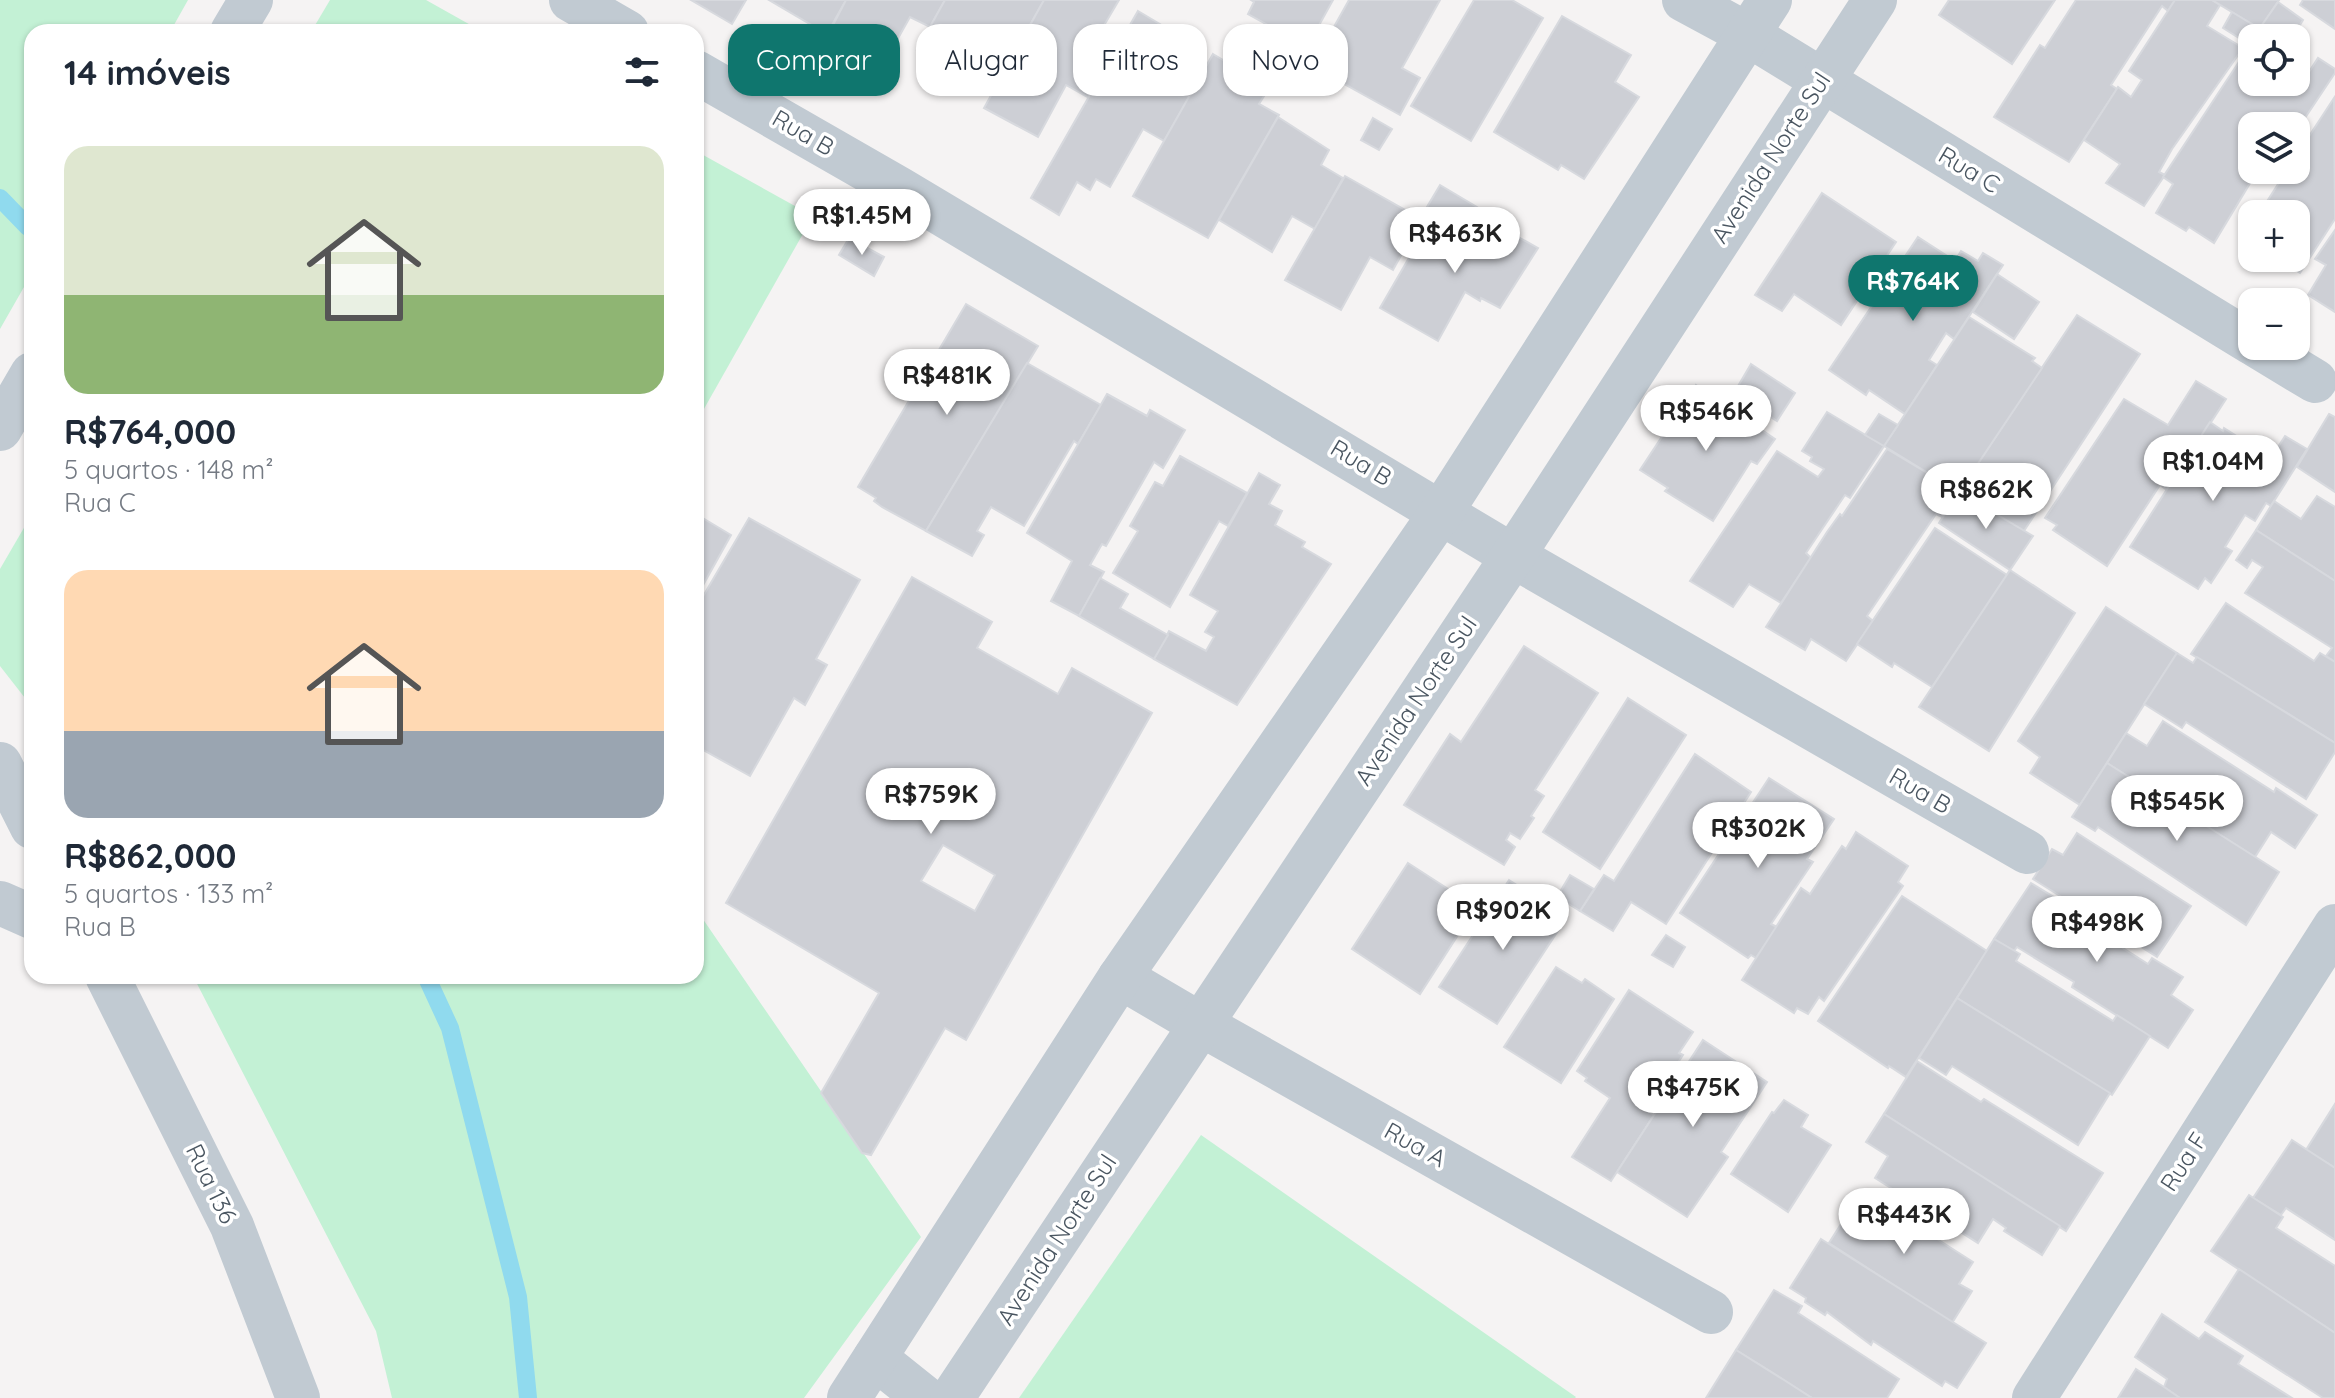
<!DOCTYPE html>
<html lang="pt">
<head>
<meta charset="utf-8">
<style>
  body { margin:0; font-family:Quicksand,sans-serif; background:#f2f2f3; color:#1f2937; height:100vh; display:flex; flex-direction:column; font-size:30px; white-space:nowrap }
  * { box-sizing:border-box; margin:0 }
  p { font-size:26px; color:#747a83 }
  .icon { flex:none; width:44px; height:44px; fill:none; stroke:currentColor; stroke-width:2; stroke-linecap:round; stroke-linejoin:round }
  .map { position:relative; flex:1; overflow:hidden }
  .side { position:absolute; left:24px; top:24px; width:680px; height:960px; display:flex; flex-direction:column; background:#fff; border-radius:24px; box-shadow:0 2px 6px #0004 }
  .side>* { flex:none }
  .top-card { position:absolute; left:728px; top:24px; width:760px; height:72px; display:flex; gap:16px }
  .controls { position:absolute; left:2238px; top:24px; display:grid; gap:16px }
  .controls a { display:grid; place-items:center; width:72px; height:72px; border-radius:16px; background:#fff; box-shadow:0 2px 6px #0004; font-size:40px }
  .price { position:absolute; translate:-50% -68px; padding:0 18px; border-radius:28px; background:#fff; color:#222; font-size:26px; line-height:52px; filter:drop-shadow(0 2px 4px #0008) }
  .price::after { content:''; position:absolute; left:50%; top:48px; width:24px; height:18px; margin-left:-12px; background:inherit; clip-path:polygon(0 0,100% 0,50% 100%) }
  .price.active { background:#0f766e; color:#fff }
  ul { padding:0; list-style:none }
  li { display:grid; align-content:center; gap:16px; height:424px; padding:0 40px }
  li span { display:grid; place-items:center; height:248px; border-radius:24px; color:#555 }
  li>.icon { margin-inline-start:auto }
  span .icon { width:144px; height:144px; fill:#fffc; stroke-width:1 }
  li b { font-size:34px }
  h2 { display:flex; justify-content:space-between; align-items:center; height:96px; padding:0 40px; font-size:34px }
  .chip { padding:0 28px; border-radius:24px; background:#fff; box-shadow:0 2px 6px #0004; font-size:28px; line-height:72px }
  .chip.active { background:#0f766e; color:#fff }
  .map>svg:first-child { display:block }
</style>
</head>
<body>
<div class="map">
<svg width="2335" height="1398" viewBox="0 0 2335 1398">
  <rect width="100%" height="100%" fill="#f5f3f3"/>
  <!-- green -->
  <g fill="#c3f1d5">
    <path d="M 0,0 L 188,0 L 170,32 L 32,32 L 32,273 L 0,329 Z"/>
    <path d="M 330,0 L 426,0 L 483,32 L 311,32 Z"/>
    <path d="M 696,151 L 813,216 L 696,423 Z"/>
    <path d="M 32,514 L 32,707 L 0,666 L 0,569 Z"/>
    <path d="M 696,909 L 921,1237 L 804,1398 L 392,1398 L 376,1331 L 193,976 L 696,976 Z"/>
    <path d="M 1201,1135 L 1576,1397 L 1575,1398 L 1019,1398 Z"/>
  </g>
  <g fill="none" stroke-linecap="round" stroke-linejoin="round">
    <!-- stream -->
    <g stroke="#90daee" stroke-width="18">
      <path d="M 0,198 L 28,227"/>
      <path d="M 426,976 L 450,1028 L 518,1297 L 528,1398"/>
    </g>
  </g>
  <!-- building -->
  <g fill="#cdcfd5" stroke="#d7d9de" stroke-width="2" fill-rule="evenodd">
    <path d="M 691,0 L 746,0 L 732,24 Z"/>
    <path d="M 769,0 L 846,0 L 827,34 Z"/>
    <path d="M 846,0 L 945,0 L 930,27 L 910,17 L 887,58 L 832,27 Z"/>
    <path d="M 945,0 L 1044,0 L 992,94 L 917,50 Z"/>
    <path d="M 1044,0 L 1119,0 L 1096,39 L 1116,49 L 1089,98 L 1066,85 L 1038,137 L 984,108 Z"/>
    <path d="M 1251,0 L 1333,0 L 1307,47 L 1248,14 L 1254,2 Z"/>
    <path d="M 1349,0 L 1440,0 L 1402,68 L 1420,78 L 1400,115 L 1312,66 Z"/>
    <path d="M 1474,0 L 1512,0 L 1543,18 L 1471,141 L 1411,106 Z"/>
    <path d="M 1949,0 L 2055,0 L 2012,64 L 1939,15 Z"/>
    <path d="M 2076,0 L 2175,0 L 2168,11 L 2162,6 L 2111,85 L 2117,89 L 2069,162 L 1994,117 L 2040,45 L 2045,48 Z"/>
    <path d="M 2175,0 L 2212,0 L 2220,5 L 2207,26 L 2243,48 L 2172,149 L 2159,172 L 2165,175 L 2144,206 L 2106,183 L 2120,164 L 2084,140 L 2118,87 L 2131,97 L 2142,80 L 2129,71 Z"/>
    <path d="M 2212,0 L 2279,0 L 2260,29 Z"/>
    <path d="M 2303,0 L 2335,0 L 2335,29 L 2300,5 Z"/>
    <path d="M 2278,2 L 2303,20 L 2292,38 L 2284,38 L 2262,25 Z"/>
    <path d="M 1138,11 L 1175,33 L 1167,46 L 1184,54 L 1179,66 L 1200,78 L 1164,141 L 1143,129 L 1110,187 L 1096,179 L 1090,190 L 1077,182 L 1059,215 L 1031,198 Z"/>
    <path d="M 2232,12 L 2260,29 L 2252,38 L 2250,45 L 2223,28 Z"/>
    <path d="M 1562,16 L 1631,55 L 1615,82 L 1639,97 L 1584,179 L 1561,165 L 1558,170 L 1494,132 Z"/>
    <path d="M 2262,25 L 2284,38 L 2254,38 Z"/>
    <path d="M 2252,42 L 2252,82 L 2296,82 L 2296,72 L 2305,78 L 2318,58 L 2335,69 L 2335,73 L 2305,118 L 2300,115 L 2293,126 L 2252,126 L 2252,170 L 2258,170 L 2214,243 L 2189,227 L 2186,231 L 2156,213 L 2173,184 L 2163,177 Z"/>
    <path d="M 2296,45 L 2304,50 L 2296,62 Z"/>
    <path d="M 1213,54 L 1240,70 L 1235,79 L 1264,96 L 1259,104 L 1279,115 L 1208,238 L 1133,196 Z"/>
    <path d="M 2334,98 L 2335,219 L 2300,273 L 2276,258 L 2296,258 L 2296,214 L 2259,214 L 2287,170 L 2296,170 L 2296,156 Z"/>
    <path d="M 1278,117 L 1329,150 L 1321,165 L 1343,178 L 1315,229 L 1292,216 L 1272,252 L 1219,220 Z"/>
    <path d="M 1373,118 L 1392,129 L 1379,150 L 1361,140 Z"/>
    <path d="M 1345,176 L 1421,219 L 1393,270 L 1370,257 L 1341,310 L 1285,280 Z"/>
    <path d="M 1440,185 L 1477,207 L 1464,229 L 1427,207 Z"/>
    <path d="M 1822,193 L 1896,242 L 1841,325 L 1794,294 L 1782,311 L 1755,295 Z"/>
    <path d="M 1432,218 L 1479,246 L 1493,223 L 1538,248 L 1500,308 L 1481,298 L 1480,301 L 1465,292 L 1438,341 L 1380,308 Z"/>
    <path d="M 2252,225 L 2252,243 L 2243,238 Z"/>
    <path d="M 2335,230 L 2335,312 L 2308,295 L 2326,265 L 2315,259 Z"/>
    <path d="M 1918,237 L 1955,261 L 1961,251 L 1978,261 L 1983,253 L 2003,265 L 1954,339 L 1946,333 L 1929,360 L 1937,365 L 1905,414 L 1869,390 L 1866,395 L 1829,370 Z"/>
    <path d="M 849,238 L 884,257 L 874,276 L 839,255 Z"/>
    <path d="M 1997,274 L 2039,302 L 2014,339 L 1973,312 Z"/>
    <path d="M 966,304 L 1038,346 L 926,531 L 882,507 L 874,501 L 876,498 L 858,487 Z"/>
    <path d="M 2077,315 L 2140,354 L 2024,531 L 1959,492 Z"/>
    <path d="M 1969,317 L 2035,358 L 2032,361 L 2042,368 L 1959,492 L 1884,446 Z"/>
    <path d="M 1027,363 L 1101,405 L 1078,444 L 1074,441 L 1024,526 L 991,507 L 977,531 L 984,535 L 972,556 L 926,531 Z"/>
    <path d="M 1751,364 L 1795,393 L 1777,421 L 1734,393 Z"/>
    <path d="M 2196,381 L 2226,399 L 2167,490 L 2160,485 L 2107,566 L 2053,530 L 2057,525 L 2045,518 L 2124,399 L 2168,425 Z"/>
    <path d="M 1696,385 L 1775,439 L 1757,464 L 1751,461 L 1713,521 L 1665,491 L 1668,488 L 1640,470 Z"/>
    <path d="M 1107,394 L 1147,416 L 1150,410 L 1185,430 L 1163,468 L 1154,462 L 1106,546 L 1102,544 L 1090,565 L 1104,572 L 1079,616 L 1051,601 L 1072,561 L 1027,533 Z"/>
    <path d="M 1827,412 L 1884,446 L 1850,498 L 1845,495 L 1806,553 L 1811,558 L 1781,603 L 1749,584 L 1733,607 L 1690,581 L 1777,451 L 1818,477 L 1824,469 L 1810,461 L 1812,457 L 1802,451 Z"/>
    <path d="M 1879,414 L 1898,425 L 1884,446 L 1865,435 Z"/>
    <path d="M 2329,414 L 2335,417 L 2335,492 L 2297,467 Z"/>
    <path d="M 2210,422 L 2223,431 L 2224,428 L 2271,458 L 2285,436 L 2307,449 L 2271,506 L 2266,503 L 2255,521 L 2245,515 L 2225,547 L 2232,551 L 2211,583 L 2205,578 L 2198,589 L 2130,547 Z"/>
    <path d="M 1887,449 L 1959,492 L 1942,517 L 1936,514 L 1867,616 L 1873,621 L 1846,661 L 1811,639 L 1805,650 L 1766,627 L 1827,532 L 1840,514 L 1842,516 Z"/>
    <path d="M 1180,456 L 1247,493 L 1228,526 L 1219,521 L 1170,607 L 1113,573 L 1138,531 L 1130,526 L 1155,482 L 1163,486 Z"/>
    <path d="M 1259,473 L 1280,485 L 1269,504 L 1282,511 L 1275,525 L 1305,542 L 1302,547 L 1331,564 L 1237,705 L 1154,659 L 1169,631 L 1206,651 L 1214,637 L 1205,632 L 1218,611 L 1190,595 Z"/>
    <path d="M 1959,492 L 2033,536 L 2010,570 L 1939,523 Z"/>
    <path d="M 2317,496 L 2335,507 L 2335,581 L 2256,530 L 2274,501 L 2301,519 Z"/>
    <path d="M 696,514 L 731,535 L 697,596 L 702,598 L 749,518 L 860,580 L 816,659 L 827,665 L 805,705 L 794,698 L 750,776 L 696,746 Z"/>
    <path d="M 1935,528 L 2007,575 L 1932,687 L 1894,663 L 1892,667 L 1857,644 Z"/>
    <path d="M 2256,530 L 2335,581 L 2335,662 L 2326,656 L 2332,648 L 2245,593 L 2263,567 L 2252,560 L 2247,568 L 2236,560 Z"/>
    <path d="M 2010,570 L 2075,613 L 1989,751 L 1919,707 Z"/>
    <path d="M 912,577 L 992,622 L 977,648 L 1058,694 L 1072,668 L 1152,713 L 966,1040 L 945,1028 L 871,1155 L 862,1153 L 821,1093 L 879,993 L 726,903 ZM 943,845 L 995,875 L 975,911 L 921,881 Z"/>
    <path d="M 1100,578 L 1128,594 L 1120,608 L 1168,635 L 1154,659 L 1079,616 Z"/>
    <path d="M 2226,603 L 2314,661 L 2320,653 L 2335,662 L 2335,743 L 2191,654 Z"/>
    <path d="M 2106,607 L 2177,653 L 2080,805 L 2030,773 L 2040,757 L 2018,741 Z"/>
    <path d="M 1524,646 L 1598,693 L 1535,790 L 1544,796 L 1531,816 L 1534,818 L 1520,839 L 1510,833 L 1506,840 L 1515,847 L 1504,865 L 1404,805 L 1450,734 L 1461,742 Z"/>
    <path d="M 2177,653 L 2193,663 L 2197,657 L 2335,743 L 2335,752 L 2306,799 L 2186,722 L 2182,728 L 2144,704 Z"/>
    <path d="M 1628,698 L 1686,735 L 1600,869 L 1543,832 Z"/>
    <path d="M 2163,721 L 2274,792 L 2276,788 L 2317,815 L 2295,848 L 2271,832 L 2255,857 L 2107,763 L 2126,733 L 2147,746 Z"/>
    <path d="M 1695,754 L 1751,792 L 1666,924 L 1631,902 L 1613,931 L 1580,911 L 1604,875 L 1614,881 Z"/>
    <path d="M 2107,763 L 2279,872 L 2246,925 L 2098,827 L 2095,831 L 2072,817 Z"/>
    <path d="M 1769,778 L 1834,819 L 1807,859 L 1813,862 L 1771,924 L 1777,927 L 1756,958 L 1751,955 L 1748,958 L 1680,913 Z"/>
    <path d="M 1856,832 L 1908,866 L 1898,882 L 1903,886 L 1824,1001 L 1819,997 L 1808,1014 L 1797,1008 L 1794,1013 L 1742,980 L 1801,888 L 1810,894 L 1842,846 L 1846,849 Z"/>
    <path d="M 2077,833 L 2191,906 L 2157,957 L 2033,879 L 2052,849 L 2063,855 Z"/>
    <path d="M 1408,863 L 1476,907 L 1420,994 L 1352,949 Z"/>
    <path d="M 1570,875 L 1594,889 L 1580,911 L 1557,897 Z"/>
    <path d="M 1509,880 L 1567,917 L 1497,1024 L 1439,987 Z"/>
    <path d="M 2031,883 L 2126,941 L 2123,948 L 2148,964 L 2152,958 L 2183,977 L 2171,995 L 2193,1010 L 2168,1048 L 2072,987 L 2074,982 L 2017,947 L 2014,951 L 1994,939 Z"/>
    <path d="M 1902,896 L 1987,951 L 1906,1077 L 1889,1066 L 1888,1068 L 1818,1021 Z"/>
    <path d="M 1666,935 L 1685,947 L 1673,967 L 1652,955 Z"/>
    <path d="M 1994,939 L 2020,954 L 2016,961 L 2113,1021 L 2117,1015 L 2150,1036 L 2112,1095 L 1957,998 Z"/>
    <path d="M 1556,967 L 1582,983 L 1585,979 L 1614,999 L 1561,1083 L 1504,1047 Z"/>
    <path d="M 1629,990 L 1693,1032 L 1679,1053 L 1683,1055 L 1647,1110 L 1654,1115 L 1611,1181 L 1572,1157 L 1610,1098 L 1585,1081 L 1587,1078 L 1577,1071 Z"/>
    <path d="M 1957,998 L 2110,1093 L 2078,1145 L 1952,1066 L 1946,1075 L 1919,1058 Z"/>
    <path d="M 1703,1040 L 1767,1082 L 1721,1152 L 1728,1157 L 1687,1217 L 1617,1172 Z"/>
    <path d="M 1917,1061 L 1981,1102 L 1984,1099 L 2103,1173 L 2066,1231 L 1884,1114 Z"/>
    <path d="M 1784,1100 L 1808,1115 L 1801,1127 L 1831,1145 L 1788,1212 L 1731,1174 L 1772,1112 L 1774,1113 Z"/>
    <path d="M 2335,1104 L 2335,1168 L 2306,1150 Z"/>
    <path d="M 1884,1114 L 2060,1226 L 2042,1255 L 2004,1231 L 2006,1228 L 1993,1219 L 1978,1243 L 1875,1178 L 1888,1156 L 1866,1142 Z"/>
    <path d="M 2292,1140 L 2335,1168 L 2335,1240 L 2286,1208 L 2281,1215 L 2253,1198 Z"/>
    <path d="M 1862,1191 L 1973,1262 L 1959,1284 L 1972,1291 L 1952,1323 L 1829,1243 Z"/>
    <path d="M 2249,1195 L 2283,1217 L 2276,1228 L 2335,1266 L 2335,1333 L 2211,1251 Z"/>
    <path d="M 1821,1239 L 1986,1343 L 1957,1388 L 1945,1381 L 1942,1386 L 1873,1341 L 1871,1345 L 1827,1312 L 1825,1315 L 1805,1302 L 1806,1298 L 1790,1288 Z"/>
    <path d="M 2239,1269 L 2335,1333 L 2335,1398 L 2323,1398 L 2205,1322 Z"/>
    <path d="M 1774,1290 L 1802,1306 L 1798,1313 L 1899,1379 L 1887,1398 L 1812,1398 L 1736,1350 Z"/>
    <path d="M 2162,1314 L 2199,1339 L 2205,1332 L 2243,1356 L 2238,1364 L 2292,1398 L 2180,1398 L 2164,1387 L 2167,1379 L 2135,1357 Z"/>
    <path d="M 1736,1350 L 1784,1380 L 1812,1398 L 1706,1398 Z"/>
    <path d="M 2136,1369 L 2164,1387 L 2180,1398 L 2118,1398 Z"/>
  </g>
  <g fill="none" stroke-linecap="round" stroke-linejoin="round">
    <!-- minor -->
    <g stroke="#c1cad2" stroke-width="44">
      <path d="M 571,0 L 627,32"/>
      <path d="M 1684,0 L 1747,34 L 2252,343"/>
      <path d="M 232,32 L 251,0"/>
      <path d="M 696,72 L 900,189 L 1513,556 L 2027,852"/>
      <path d="M 2257,346 L 2315,381"/>
      <path d="M 0,429 L 32,374"/>
      <path d="M 0,764 L 32,827"/>
      <path d="M 0,903 L 32,917"/>
      <path d="M 107,976 L 232,1226 L 298,1398"/>
      <path d="M 1120,977 L 1200,1024 L 1711,1312"/>
      <path d="M 875,1358 L 925,1398"/>
      <path d="M 849,1398 L 1120,977 L 1442,511 L 1770,0"/>
      <path d="M 952,1398 L 1513,556 L 1875,0"/>
      <path d="M 2034,1398 L 2335,926"/>
    </g>
  </g>
  <g text-anchor="middle" stroke-width="7" stroke-linejoin="round" paint-order="stroke">
    <!-- street labels -->
    <g font-size="24" fill="#4a5661" stroke="#fff">
      <text transform="translate(803 133) rotate(30)" y="8">Rua B</text>
      <text transform="translate(1771 158) rotate(-57)" y="8">Avenida Norte Sul</text>
      <text transform="translate(1969 170) rotate(31)" y="8">Rua C</text>
      <text transform="translate(1361 463) rotate(31)" y="8">Rua B</text>
      <text transform="translate(1416 701) rotate(-56)" y="8">Avenida Norte Sul</text>
      <text transform="translate(1920 791) rotate(30)" y="8">Rua B</text>
      <text transform="translate(1415 1145) rotate(29)" y="8">Rua A</text>
      <text transform="translate(2184 1162) rotate(-57)" y="8">Rua F</text>
      <text transform="translate(211 1184) rotate(64)" y="8">Rua 136</text>
      <text transform="translate(1057 1240) rotate(-57)" y="8">Avenida Norte Sul</text>
    </g>
  </g>
</svg>
<div class="controls">
<a><svg class="icon" aria-label="locate" viewBox="0 0 24 24"><circle cx="12" cy="12" r="6"/><path d="M12 2v4M12 18v4M2 12h4M18 12h4"/></svg></a>
<a><svg class="icon" aria-label="layers" viewBox="0 0 24 24"><path d="M12 4l9 5-9 5-9-5zM3 14l9 5 9-5"/></svg></a>
<a>+</a>
<a>−</a>
</div>
<b class="price" style="left:862px;top:257px">R$1.45M</b>
<b class="price" style="left:1455px;top:275px">R$463K</b>
<b class="price active" style="left:1913px;top:323px">R$764K</b>
<b class="price" style="left:947px;top:417px">R$481K</b>
<b class="price" style="left:1706px;top:453px">R$546K</b>
<b class="price" style="left:2213px;top:503px">R$1.04M</b>
<b class="price" style="left:1986px;top:531px">R$862K</b>
<b class="price" style="left:931px;top:836px">R$759K</b>
<b class="price" style="left:2177px;top:843px">R$545K</b>
<b class="price" style="left:1758px;top:870px">R$302K</b>
<b class="price" style="left:1503px;top:952px">R$902K</b>
<b class="price" style="left:2097px;top:964px">R$498K</b>
<b class="price" style="left:1693px;top:1129px">R$475K</b>
<b class="price" style="left:1904px;top:1256px">R$443K</b>
<div class="top-card">
<a class="chip active">Comprar</a>
<a class="chip">Alugar</a>
<a class="chip">Filtros</a>
<a class="chip">Novo</a>
</div>
<section class="side">
<h2>14 imóveis<svg class="icon" aria-label="filters" viewBox="0 0 24 24"><path d="M4 7h16M4 17h16"/><circle cx="9" cy="7" r="2"/><circle cx="15" cy="17" r="2"/></svg></h2>
<ul>
<li><span style="background:linear-gradient(#dfe7d0 60%,#8fb573 0)"><svg class="icon" aria-label="home" viewBox="0 0 24 24"><path d="M3 11l9-7 9 7M6 9v11h12V9"/></svg></span><div><b>R$764,000</b><p>5 quartos · 148 m²</p><p>Rua C</p></div></li>
<li><span style="background:linear-gradient(#ffd9b3 65%,#9aa5b1 0)"><svg class="icon" aria-label="home" viewBox="0 0 24 24"><path d="M3 11l9-7 9 7M6 9v11h12V9"/></svg></span><div><b>R$862,000</b><p>5 quartos · 133 m²</p><p>Rua B</p></div></li>
</ul>
</section>
</div>
</body>
</html>
